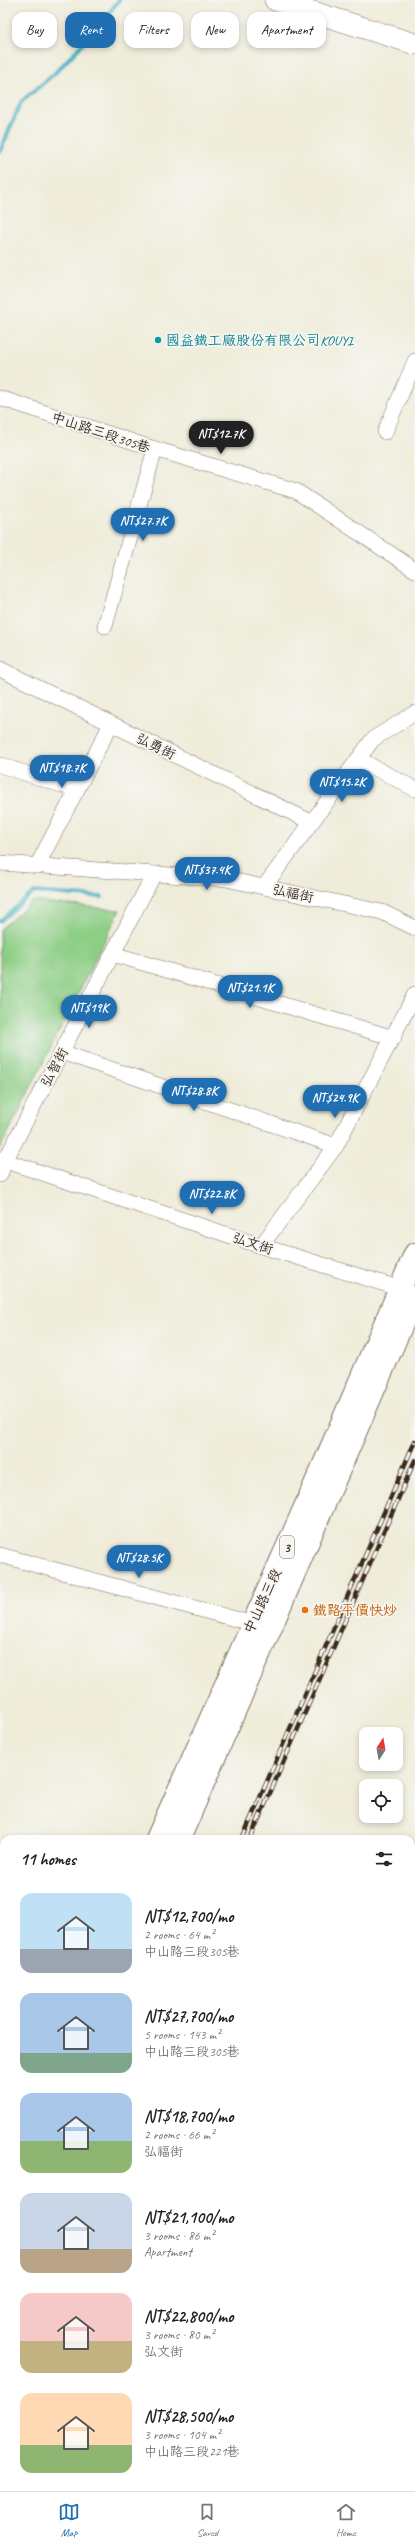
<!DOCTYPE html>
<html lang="en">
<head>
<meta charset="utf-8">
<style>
  body { margin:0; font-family:Caveat,"LXGW WenKai TC",sans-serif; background:#f2f2f2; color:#222; height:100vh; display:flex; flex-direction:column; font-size:15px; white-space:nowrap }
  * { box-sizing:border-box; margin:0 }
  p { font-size:13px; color:#767676 }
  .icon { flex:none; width:22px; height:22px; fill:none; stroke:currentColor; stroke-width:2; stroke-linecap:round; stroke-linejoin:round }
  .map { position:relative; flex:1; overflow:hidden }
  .details { position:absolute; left:0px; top:1835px; width:415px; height:656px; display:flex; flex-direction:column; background:#fff; border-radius:12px 12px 0 0; box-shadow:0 2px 6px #0003 }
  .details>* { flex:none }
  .banner { position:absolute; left:12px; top:12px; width:391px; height:36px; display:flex; gap:8px }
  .needle { width:26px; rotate:11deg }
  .tools { position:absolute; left:359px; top:1727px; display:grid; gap:8px }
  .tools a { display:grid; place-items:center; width:44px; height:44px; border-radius:8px; background:#fff; box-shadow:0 2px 6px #0003; font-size:20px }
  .price { position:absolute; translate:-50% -34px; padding:0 9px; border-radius:14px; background:#1f6fb2; color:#fff; font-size:13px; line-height:26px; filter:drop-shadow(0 1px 2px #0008) }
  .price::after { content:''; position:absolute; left:50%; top:24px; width:12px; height:9px; margin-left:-6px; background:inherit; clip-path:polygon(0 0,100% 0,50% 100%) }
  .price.current { background:#222; color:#fff }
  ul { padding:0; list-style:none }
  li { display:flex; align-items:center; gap:12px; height:100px; padding:0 20px }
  li span { display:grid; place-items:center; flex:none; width:112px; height:80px; border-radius:12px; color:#555 }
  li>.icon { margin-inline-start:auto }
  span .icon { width:48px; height:48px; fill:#fffc; stroke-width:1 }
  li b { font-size:17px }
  h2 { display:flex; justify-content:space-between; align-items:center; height:48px; padding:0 20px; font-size:17px }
  .tag { padding:0 14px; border-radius:12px; background:#fff; box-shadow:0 2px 6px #0003; font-size:14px; line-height:36px }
  .tag.current { background:#1f6fb2; color:#fff }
  .tabs { display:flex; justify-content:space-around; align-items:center; height:56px; border-top:1px solid #e0e0e0; background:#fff; font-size:11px; color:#767676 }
  .tabs a { display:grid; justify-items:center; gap:2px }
  .tabs .current { color:#1f6fb2 }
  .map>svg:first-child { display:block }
</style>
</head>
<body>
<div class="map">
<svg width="415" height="2491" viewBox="0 0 415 2491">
  <rect width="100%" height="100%" fill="#f6f6f2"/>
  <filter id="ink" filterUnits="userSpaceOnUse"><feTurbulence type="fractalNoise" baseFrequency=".025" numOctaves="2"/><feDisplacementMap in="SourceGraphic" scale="8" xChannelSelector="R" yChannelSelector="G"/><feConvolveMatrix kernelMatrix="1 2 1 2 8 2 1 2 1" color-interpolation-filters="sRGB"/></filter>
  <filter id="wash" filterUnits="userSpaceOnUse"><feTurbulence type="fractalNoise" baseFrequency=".012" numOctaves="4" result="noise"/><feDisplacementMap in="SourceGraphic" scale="16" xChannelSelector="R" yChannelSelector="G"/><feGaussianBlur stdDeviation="0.9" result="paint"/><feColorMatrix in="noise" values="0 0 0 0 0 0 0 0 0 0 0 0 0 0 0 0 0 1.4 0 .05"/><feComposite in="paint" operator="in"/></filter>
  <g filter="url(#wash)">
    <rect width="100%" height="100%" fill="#efecd9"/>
    <!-- green -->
    <path fill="#8dce85" stroke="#647c52" d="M 33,901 L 120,910 L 0,1149 L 0,929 Z"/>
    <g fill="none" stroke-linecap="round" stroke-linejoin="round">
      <!-- stream -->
      <g stroke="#44afc2" stroke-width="4">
        <path d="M 0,152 L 21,102 L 54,74 L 95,31 L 119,0"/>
        <path d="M 0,921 L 34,892 L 102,897"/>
        <path d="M 411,2130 L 415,2125"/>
      </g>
    </g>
  </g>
  <g filter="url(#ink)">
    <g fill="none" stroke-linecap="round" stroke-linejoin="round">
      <defs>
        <g id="street">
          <path d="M 0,398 L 155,449 L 296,491 L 415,570"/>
          <path d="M 385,432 L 415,361"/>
          <path d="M 105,626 L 155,449"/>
          <path d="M 0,669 L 311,822"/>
          <path d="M 358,759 L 415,789"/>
          <path d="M 0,765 L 77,790"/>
          <path d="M 0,863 L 226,879 L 382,912 L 415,928"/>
          <path d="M 37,866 L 111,724"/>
          <path d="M 264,887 L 373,739 L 415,713"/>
          <path d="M 113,954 L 394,1038"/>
          <path d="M 61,1052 L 336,1146"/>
          <path d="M 0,1159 L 261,1246 L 408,1291"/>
          <path d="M 0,1175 L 5,1161 L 154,874"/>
          <path d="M 261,1246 L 336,1146 L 415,994"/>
          <path d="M 0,1555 L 261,1626"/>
          <path d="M 0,2394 L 4,2395"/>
          <path d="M 259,2487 L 268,2491"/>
        </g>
        <path id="secondary" d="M 275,0 L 415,44"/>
        <g id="primary">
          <path d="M 157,1839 L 322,1469 L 415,1254"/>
          <path d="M 179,1839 L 413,1299"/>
          <path d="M 0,2214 L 4,2205"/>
          <path d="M 0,2277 L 4,2267"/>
        </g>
      </defs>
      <!-- street casing -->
      <use href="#street" stroke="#7a6e5f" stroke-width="16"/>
      <!-- secondary casing -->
      <use href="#secondary" stroke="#7a6e5f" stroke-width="22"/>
      <!-- primary casing -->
      <use href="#primary" stroke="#7a6e5f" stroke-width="24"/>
      <!-- street -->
      <use href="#street" stroke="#fff" stroke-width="15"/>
      <!-- secondary -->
      <use href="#secondary" stroke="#fff" stroke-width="21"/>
      <!-- primary -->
      <use href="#primary" stroke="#fff" stroke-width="22"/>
      <defs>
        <g id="rail">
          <path d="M 242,1839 L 415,1441"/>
          <path d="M 250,1839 L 415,1460"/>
          <path d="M 0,2405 L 4,2394"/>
          <path d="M 0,2427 L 4,2416"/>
        </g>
      </defs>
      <!-- rail casing -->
      <use href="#rail" stroke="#3b2a1e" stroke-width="4.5"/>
      <!-- rail -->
      <use href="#rail" stroke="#f6f6f2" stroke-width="3" stroke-dasharray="9" stroke-linecap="butt"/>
    </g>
  </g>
  <!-- markers -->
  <circle fill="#0f9aa8" stroke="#f6f6f2" stroke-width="1.5" cx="158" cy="340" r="4"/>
  <circle fill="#e8710a" stroke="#f6f6f2" stroke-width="1.5" cx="305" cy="1610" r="4"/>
  <g text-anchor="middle" stroke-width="3.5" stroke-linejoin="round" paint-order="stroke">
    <!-- shield labels -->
    <rect fill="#f6f6f2" stroke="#73675e" stroke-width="1" x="280" y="1536" width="14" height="22" rx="3"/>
    <g font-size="13" font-weight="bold" fill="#3b2a1e">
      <text x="287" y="1552">3</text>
    </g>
    <!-- culture labels -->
    <g font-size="14" fill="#0d838f" stroke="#f6f6f2" text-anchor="start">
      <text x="166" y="345">國益鐵工廠股份有限公司KOUYI</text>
    </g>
    <!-- street labels -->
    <g font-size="14" fill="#3b2a1e" stroke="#f6f6f2">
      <text transform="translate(101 432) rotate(18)" y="5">中山路三段305巷</text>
      <text transform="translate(156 746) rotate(26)" y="5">弘勇街</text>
      <text transform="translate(293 893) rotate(12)" y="5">弘福街</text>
      <text transform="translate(54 1067) rotate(-62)" y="5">弘智街</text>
      <text transform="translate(253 1243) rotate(18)" y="5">弘文街</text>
      <text transform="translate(262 1601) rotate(-65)" y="5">中山路三段</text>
    </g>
    <!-- food labels -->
    <g font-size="14" fill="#c56008" stroke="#f6f6f2" text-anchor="start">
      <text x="313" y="1615">鐵路平價快炒</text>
    </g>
  </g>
</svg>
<div class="tools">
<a><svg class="needle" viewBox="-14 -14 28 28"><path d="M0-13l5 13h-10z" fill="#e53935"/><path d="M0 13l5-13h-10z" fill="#767676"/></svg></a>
<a><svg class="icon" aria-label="locate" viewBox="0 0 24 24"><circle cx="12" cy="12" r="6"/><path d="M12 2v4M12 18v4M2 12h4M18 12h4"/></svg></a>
</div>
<b class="price current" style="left:221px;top:455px">NT$12.7K</b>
<b class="price" style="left:143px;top:542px">NT$27.7K</b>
<b class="price" style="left:62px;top:789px">NT$18.7K</b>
<b class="price" style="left:342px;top:803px">NT$15.2K</b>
<b class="price" style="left:207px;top:891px">NT$37.4K</b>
<b class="price" style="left:250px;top:1009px">NT$21.1K</b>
<b class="price" style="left:89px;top:1029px">NT$19K</b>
<b class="price" style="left:194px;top:1112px">NT$28.8K</b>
<b class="price" style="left:335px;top:1119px">NT$24.9K</b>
<b class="price" style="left:212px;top:1215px">NT$22.8K</b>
<b class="price" style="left:139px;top:1579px">NT$28.5K</b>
<div class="banner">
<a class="tag">Buy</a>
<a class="tag current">Rent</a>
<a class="tag">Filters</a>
<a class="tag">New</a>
<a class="tag">Apartment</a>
</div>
<section class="details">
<h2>11 homes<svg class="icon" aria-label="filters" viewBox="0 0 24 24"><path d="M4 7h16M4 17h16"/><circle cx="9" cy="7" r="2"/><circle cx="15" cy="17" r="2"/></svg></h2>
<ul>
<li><span style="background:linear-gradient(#bfe0f5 70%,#9aa5b1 0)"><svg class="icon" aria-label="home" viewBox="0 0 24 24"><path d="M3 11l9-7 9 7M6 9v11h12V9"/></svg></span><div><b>NT$12,700/mo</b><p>2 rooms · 64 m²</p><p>中山路三段305巷</p></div></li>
<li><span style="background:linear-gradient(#a9c7e8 75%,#7fa58c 0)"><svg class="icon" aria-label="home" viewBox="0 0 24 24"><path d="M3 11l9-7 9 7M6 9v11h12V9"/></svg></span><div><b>NT$27,700/mo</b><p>5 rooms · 143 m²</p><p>中山路三段305巷</p></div></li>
<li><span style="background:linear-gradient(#a9c7e8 60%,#8fb573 0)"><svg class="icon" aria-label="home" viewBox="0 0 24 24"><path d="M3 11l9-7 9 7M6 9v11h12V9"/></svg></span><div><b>NT$18,700/mo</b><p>2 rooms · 66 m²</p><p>弘福街</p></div></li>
<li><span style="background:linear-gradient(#c9d6e8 70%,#b9a48a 0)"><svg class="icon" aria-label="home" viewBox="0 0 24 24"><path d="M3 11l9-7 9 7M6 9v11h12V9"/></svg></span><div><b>NT$21,100/mo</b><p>3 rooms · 86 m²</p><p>Apartment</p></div></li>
<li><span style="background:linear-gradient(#f6c9c9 60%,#c2b280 0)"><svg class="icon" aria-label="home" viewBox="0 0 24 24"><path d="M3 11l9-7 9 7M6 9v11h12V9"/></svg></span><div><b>NT$22,800/mo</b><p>3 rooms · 80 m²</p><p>弘文街</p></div></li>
<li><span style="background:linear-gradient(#ffd9b3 65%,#8fb573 0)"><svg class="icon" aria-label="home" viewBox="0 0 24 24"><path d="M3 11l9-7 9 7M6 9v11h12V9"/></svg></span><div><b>NT$28,500/mo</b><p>3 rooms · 104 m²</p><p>中山路三段221巷</p></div></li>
</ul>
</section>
</div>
<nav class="tabs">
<a class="current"><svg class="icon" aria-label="map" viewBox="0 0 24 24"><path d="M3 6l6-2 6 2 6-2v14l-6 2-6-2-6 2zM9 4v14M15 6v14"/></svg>Map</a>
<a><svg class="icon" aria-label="saved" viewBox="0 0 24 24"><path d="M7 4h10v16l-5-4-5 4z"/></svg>Saved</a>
<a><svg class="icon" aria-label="home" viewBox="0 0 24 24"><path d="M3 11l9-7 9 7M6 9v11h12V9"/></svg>Home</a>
</nav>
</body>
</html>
